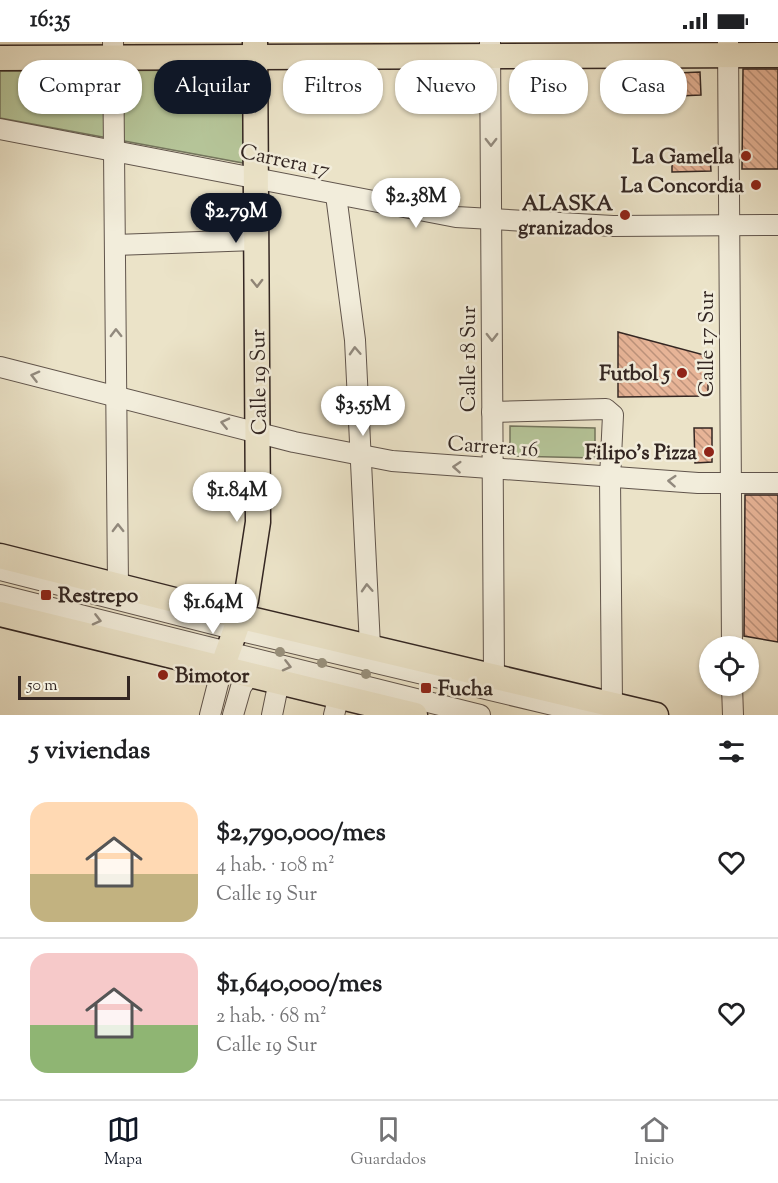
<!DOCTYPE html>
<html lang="es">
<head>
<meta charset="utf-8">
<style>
  body { margin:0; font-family:"Sorts Mill Goudy",serif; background:#f2f2f2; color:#202124; height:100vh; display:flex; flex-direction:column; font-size:22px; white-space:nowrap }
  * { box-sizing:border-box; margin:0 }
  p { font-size:20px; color:#757577 }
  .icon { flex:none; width:33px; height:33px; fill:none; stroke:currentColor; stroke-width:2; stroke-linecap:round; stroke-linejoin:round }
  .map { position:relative; height:673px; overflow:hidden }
  .side { display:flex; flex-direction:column; background:#fff; flex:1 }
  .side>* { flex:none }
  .top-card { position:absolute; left:18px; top:18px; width:742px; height:54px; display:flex; gap:12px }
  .tools { position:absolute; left:699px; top:594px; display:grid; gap:12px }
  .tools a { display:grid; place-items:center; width:60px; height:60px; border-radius:50%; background:#fff; box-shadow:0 2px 4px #0004; font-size:30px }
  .scale { position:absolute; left:18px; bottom:15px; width:112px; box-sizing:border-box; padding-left:6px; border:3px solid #332622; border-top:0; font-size:16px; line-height:21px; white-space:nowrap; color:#332622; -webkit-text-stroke:4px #f2eddb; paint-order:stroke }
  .price { position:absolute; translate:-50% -51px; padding:0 14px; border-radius:21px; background:#fff; color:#222; font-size:20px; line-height:39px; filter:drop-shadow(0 2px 3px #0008) }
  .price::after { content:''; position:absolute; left:50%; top:36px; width:18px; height:14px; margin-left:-9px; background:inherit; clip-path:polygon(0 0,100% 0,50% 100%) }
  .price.on { background:#111827; color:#fff }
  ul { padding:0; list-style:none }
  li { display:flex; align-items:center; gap:18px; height:150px; padding:0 30px }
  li+li { border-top:2px solid #e0e0e0 }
  li span { display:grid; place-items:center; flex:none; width:168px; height:120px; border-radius:18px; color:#555 }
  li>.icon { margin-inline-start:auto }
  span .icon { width:72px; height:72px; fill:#fffc; stroke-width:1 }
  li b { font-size:26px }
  h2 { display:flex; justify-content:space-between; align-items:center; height:72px; padding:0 30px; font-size:26px }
  .chip { padding:0 21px; border-radius:24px; background:#fff; box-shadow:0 2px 4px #0004; font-size:21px; line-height:54px }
  .chip.on { background:#111827; color:#fff }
  .status { display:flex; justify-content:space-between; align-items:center; height:42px; padding:0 30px; background:#fff; direction:ltr }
  .status svg { height:16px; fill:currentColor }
  .tab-bar { display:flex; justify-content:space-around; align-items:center; height:84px; border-top:2px solid #e0e0e0; background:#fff; font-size:16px; color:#757577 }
  .tab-bar a { display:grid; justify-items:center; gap:3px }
  .tab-bar .on { color:#111827 }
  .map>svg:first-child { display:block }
</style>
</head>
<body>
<div class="status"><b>16:35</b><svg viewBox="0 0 49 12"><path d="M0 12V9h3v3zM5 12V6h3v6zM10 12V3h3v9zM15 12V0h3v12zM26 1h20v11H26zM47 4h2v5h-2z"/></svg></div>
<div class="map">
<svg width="778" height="673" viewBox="0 0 778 673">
  <defs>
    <pattern id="building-back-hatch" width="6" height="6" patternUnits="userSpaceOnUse" patternTransform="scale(1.5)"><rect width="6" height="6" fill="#e7b497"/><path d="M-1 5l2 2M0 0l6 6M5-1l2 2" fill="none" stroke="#bc927b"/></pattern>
  </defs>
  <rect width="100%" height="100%" fill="#ebe3c8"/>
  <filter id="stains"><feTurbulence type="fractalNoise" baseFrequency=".00333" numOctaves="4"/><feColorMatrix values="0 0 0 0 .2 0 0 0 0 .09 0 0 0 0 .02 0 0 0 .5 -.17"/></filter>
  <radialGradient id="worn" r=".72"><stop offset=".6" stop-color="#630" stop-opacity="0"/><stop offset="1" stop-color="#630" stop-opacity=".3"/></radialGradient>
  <!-- park -->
  <g fill="#b5c498" stroke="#74755d" stroke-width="1.5">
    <path d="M 244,28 L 243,121 L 0,76 L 0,29 Z"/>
    <path d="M 510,384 L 595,386 L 595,416 L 510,414 Z"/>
  </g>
  <!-- building -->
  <g fill="url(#building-back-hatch)" stroke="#332622" stroke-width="1.5">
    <path d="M 743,27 L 778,27 L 778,127 L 742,127 Z"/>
    <path d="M 700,30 L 701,53 L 678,54 L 677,31 Z"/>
    <path d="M 710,114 L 711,129 L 672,130 L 672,115 Z"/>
    <path d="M 618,290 L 708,314 L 708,354 L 618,355 Z"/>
    <path d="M 694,386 L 712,386 L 712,420 L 695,421 Z"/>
    <path d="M 745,453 L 778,453 L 778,600 L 744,594 Z"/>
  </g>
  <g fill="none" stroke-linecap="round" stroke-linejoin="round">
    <defs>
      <g id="minor">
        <path d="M 113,0 L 118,544"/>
        <path d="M 490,0 L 494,634"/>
        <path d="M 728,0 L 732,604"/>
        <path d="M 0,87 L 456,175 L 613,184 L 778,183"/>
        <path d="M 336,153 L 355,298 L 370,604"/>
        <path d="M 115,203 L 257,198"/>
        <path d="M 0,325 L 294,400 L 392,419 L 698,441 L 778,441"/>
        <path d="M 492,370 L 606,367 L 613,373 L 610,436 L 612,662"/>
        <path d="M 0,528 L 237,588 L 595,673"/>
        <path d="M 0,553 L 480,673"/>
        <path d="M 732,644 L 733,673"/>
        <path d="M 210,673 L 222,626"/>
        <path d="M 233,673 L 241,645 L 250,632"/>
        <path d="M 272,673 L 279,639"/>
        <path d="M 334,673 L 339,653"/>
      </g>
      <g id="major">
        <path d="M 0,16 L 778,13"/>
        <path d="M 0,514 L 242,575 L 656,673"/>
        <path d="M 0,572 L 415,673"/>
        <path d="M 222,626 L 246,558 L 258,480 L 255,0"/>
      </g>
    </defs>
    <!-- minor casing -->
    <use href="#minor" stroke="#61554c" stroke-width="22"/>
    <!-- major casing -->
    <use href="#major" stroke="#332622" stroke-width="27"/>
    <!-- minor -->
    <use href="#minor" stroke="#f2eddb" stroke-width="20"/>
    <!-- major -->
    <use href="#major" stroke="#ebe3c8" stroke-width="24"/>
  </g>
  <!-- trees -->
  <g fill="#98917d">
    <circle cx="280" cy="610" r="5"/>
    <circle cx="322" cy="621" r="5"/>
    <circle cx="366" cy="632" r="5"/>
  </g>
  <!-- one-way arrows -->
  <defs><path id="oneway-chevron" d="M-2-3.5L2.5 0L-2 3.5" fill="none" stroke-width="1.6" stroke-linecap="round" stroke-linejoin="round" transform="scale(1.5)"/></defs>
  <g stroke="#928a7e">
    <use href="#oneway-chevron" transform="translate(491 100) rotate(90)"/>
    <use href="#oneway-chevron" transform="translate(116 291) rotate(-91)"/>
    <use href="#oneway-chevron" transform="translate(492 295) rotate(90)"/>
    <use href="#oneway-chevron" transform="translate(355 309) rotate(-93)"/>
    <use href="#oneway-chevron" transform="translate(35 334) rotate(-166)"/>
    <use href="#oneway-chevron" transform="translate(225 381) rotate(-167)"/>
    <use href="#oneway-chevron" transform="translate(457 425) rotate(-176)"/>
    <use href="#oneway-chevron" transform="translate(672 439) rotate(-176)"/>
    <use href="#oneway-chevron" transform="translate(118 486) rotate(-91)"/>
    <use href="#oneway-chevron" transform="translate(367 546) rotate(-93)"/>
    <use href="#oneway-chevron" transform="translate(97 578) rotate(14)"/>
    <use href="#oneway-chevron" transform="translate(287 624) rotate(14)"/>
  </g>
  <use stroke="#8f8475" href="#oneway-chevron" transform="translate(257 241) rotate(89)"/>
  <!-- markers -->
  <g fill="#8f2418" stroke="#f2eddb" stroke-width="2">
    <circle cx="746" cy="114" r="6"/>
    <circle cx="756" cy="143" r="6"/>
    <circle cx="625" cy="173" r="6"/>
    <circle cx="682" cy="331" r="6"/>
    <circle cx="709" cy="410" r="6"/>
    <rect x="40" y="547" width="12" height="12" rx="3"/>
    <circle cx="163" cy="633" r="6"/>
    <rect x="420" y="640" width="12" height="12" rx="3"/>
  </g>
  <g text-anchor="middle" stroke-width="5" stroke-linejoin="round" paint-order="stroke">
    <!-- poi labels -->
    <g font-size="21" font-weight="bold" fill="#332622" stroke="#f2eddb" text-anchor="end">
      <text x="734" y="121">La Gamella</text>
      <text x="744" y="150">La Concordia</text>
      <text x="613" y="168">ALASKA<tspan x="613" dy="24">granizados</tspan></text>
      <text x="670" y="338">Futbol 5</text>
      <text x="697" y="417">Filipo's Pizza</text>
      <text x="58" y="560" text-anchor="start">Restrepo</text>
      <text x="175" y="640" text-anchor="start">Bimotor</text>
      <text x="438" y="653" text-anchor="start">Fucha</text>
    </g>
    <!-- street labels -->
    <g font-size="21" fill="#332622" stroke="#f2eddb">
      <text transform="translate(285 118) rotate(12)" y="7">Carrera 17</text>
      <text transform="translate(706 302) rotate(-90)" y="7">Calle 17 Sur</text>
      <text transform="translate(468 317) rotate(-90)" y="7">Calle 18 Sur</text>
      <text transform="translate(258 340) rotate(-91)" y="7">Calle 19 Sur</text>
      <text transform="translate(493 404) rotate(4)" y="7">Carrera 16</text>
    </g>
  </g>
  <rect width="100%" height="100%" filter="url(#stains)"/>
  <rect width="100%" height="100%" fill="url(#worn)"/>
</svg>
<div class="tools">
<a><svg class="icon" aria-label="locate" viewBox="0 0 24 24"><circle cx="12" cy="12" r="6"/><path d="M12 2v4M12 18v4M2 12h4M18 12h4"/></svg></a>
</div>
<div class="scale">50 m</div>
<b class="price" style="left:416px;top:187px">$2.38M</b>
<b class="price on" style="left:236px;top:202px">$2.79M</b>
<b class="price" style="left:363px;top:395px">$3.55M</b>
<b class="price" style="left:237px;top:481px">$1.84M</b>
<b class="price" style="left:213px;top:593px">$1.64M</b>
<div class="top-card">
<a class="chip">Comprar</a>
<a class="chip on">Alquilar</a>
<a class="chip">Filtros</a>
<a class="chip">Nuevo</a>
<a class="chip">Piso</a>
<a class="chip">Casa</a>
</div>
</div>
<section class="side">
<h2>5 viviendas<svg class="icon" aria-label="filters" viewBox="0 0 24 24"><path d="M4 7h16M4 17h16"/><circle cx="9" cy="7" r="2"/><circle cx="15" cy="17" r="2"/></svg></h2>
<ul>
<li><span style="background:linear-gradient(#ffd9b3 60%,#c2b280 0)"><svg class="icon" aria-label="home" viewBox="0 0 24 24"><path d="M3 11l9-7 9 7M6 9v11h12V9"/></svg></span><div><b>$2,790,000/mes</b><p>4 hab. · 108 m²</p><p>Calle 19 Sur</p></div><svg class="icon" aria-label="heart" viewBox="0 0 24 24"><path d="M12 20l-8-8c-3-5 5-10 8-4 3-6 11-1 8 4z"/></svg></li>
<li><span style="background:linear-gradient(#f6c9c9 60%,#8fb573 0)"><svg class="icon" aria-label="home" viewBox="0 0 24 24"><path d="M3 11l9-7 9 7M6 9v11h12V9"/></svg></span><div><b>$1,640,000/mes</b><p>2 hab. · 68 m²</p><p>Calle 19 Sur</p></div><svg class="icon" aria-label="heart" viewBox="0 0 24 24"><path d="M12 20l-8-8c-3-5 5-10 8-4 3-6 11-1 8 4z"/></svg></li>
</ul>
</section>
<nav class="tab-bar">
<a class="on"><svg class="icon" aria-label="map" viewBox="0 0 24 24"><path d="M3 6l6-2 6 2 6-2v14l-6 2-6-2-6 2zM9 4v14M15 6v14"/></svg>Mapa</a>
<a><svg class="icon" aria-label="saved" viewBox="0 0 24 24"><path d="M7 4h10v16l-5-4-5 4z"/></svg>Guardados</a>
<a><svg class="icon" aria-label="home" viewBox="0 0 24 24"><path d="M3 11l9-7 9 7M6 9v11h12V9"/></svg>Inicio</a>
</nav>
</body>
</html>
